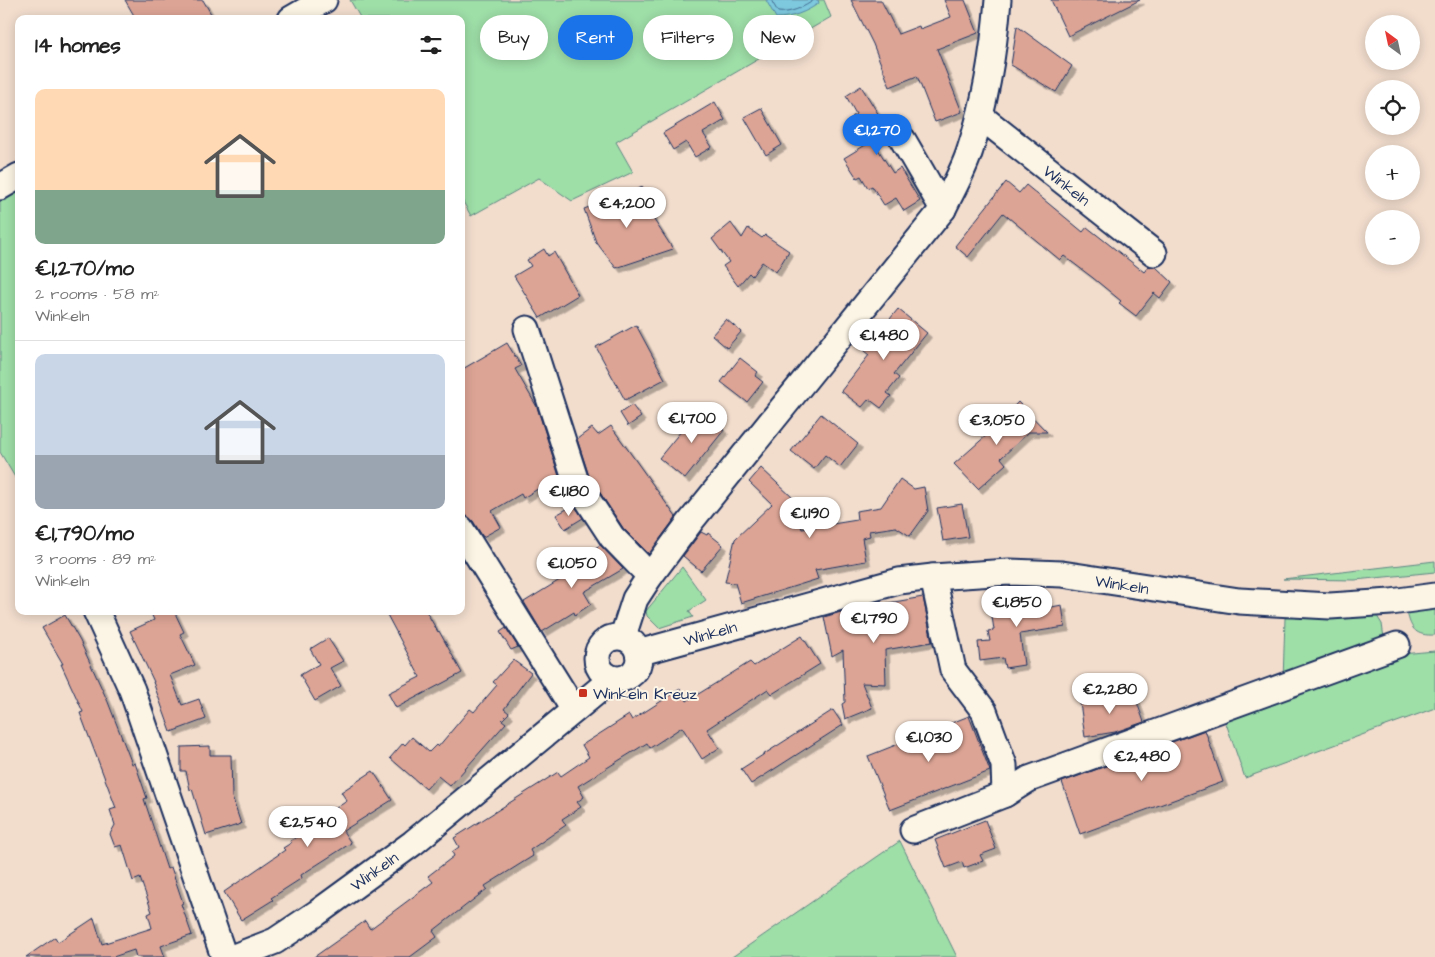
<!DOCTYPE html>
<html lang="en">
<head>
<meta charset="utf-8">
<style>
  body { margin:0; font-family:"Architects Daughter",sans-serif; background:#f2f2f2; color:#222; height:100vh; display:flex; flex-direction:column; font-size:19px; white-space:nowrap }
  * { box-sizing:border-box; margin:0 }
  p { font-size:16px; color:#767676 }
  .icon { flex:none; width:28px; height:28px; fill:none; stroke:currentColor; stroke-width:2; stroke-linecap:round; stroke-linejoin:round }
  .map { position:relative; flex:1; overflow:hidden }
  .panel { position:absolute; left:15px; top:15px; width:450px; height:600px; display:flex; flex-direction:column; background:#fff; border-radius:10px; box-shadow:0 2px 12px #0003 }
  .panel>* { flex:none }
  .hud { position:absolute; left:480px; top:15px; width:475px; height:45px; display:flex; gap:10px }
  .needle { width:32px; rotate:327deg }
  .buttons { position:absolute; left:1365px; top:15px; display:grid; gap:10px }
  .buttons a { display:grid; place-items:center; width:55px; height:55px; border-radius:50%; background:#fff; box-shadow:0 2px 12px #0003; font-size:25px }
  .price { position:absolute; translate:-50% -42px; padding:0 11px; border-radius:18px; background:#fff; color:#222; font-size:16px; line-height:32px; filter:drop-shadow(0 1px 2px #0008) }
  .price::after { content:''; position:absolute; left:50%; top:30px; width:15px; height:11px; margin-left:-8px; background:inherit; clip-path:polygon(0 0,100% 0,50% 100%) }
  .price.current { background:#1a73e8; color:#fff }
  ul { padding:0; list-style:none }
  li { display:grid; align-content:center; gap:10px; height:265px; padding:0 20px }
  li+li { border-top:1px solid #e0e0e0 }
  li span { display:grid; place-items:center; height:155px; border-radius:10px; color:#555 }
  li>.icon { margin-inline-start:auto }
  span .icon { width:90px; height:90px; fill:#fffc; stroke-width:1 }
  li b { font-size:21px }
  h2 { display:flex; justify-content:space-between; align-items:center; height:60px; padding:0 20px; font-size:21px }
  .pill { padding:0 18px; border-radius:22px; background:#fff; box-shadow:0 2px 12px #0003; font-size:18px; line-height:45px }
  .pill.current { background:#1a73e8; color:#fff }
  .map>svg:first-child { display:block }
</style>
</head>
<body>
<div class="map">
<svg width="1435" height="957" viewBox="0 0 1435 957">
  <defs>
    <filter id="shadow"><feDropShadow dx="4.5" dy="4.5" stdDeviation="0" flood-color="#0004"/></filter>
  </defs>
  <rect width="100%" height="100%" fill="#f2ddcd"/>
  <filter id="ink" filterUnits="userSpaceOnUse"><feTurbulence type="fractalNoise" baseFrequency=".02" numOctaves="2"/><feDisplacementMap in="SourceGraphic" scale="10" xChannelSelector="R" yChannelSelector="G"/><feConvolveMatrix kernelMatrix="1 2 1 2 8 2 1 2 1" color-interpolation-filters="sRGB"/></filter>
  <g filter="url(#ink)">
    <!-- green -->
    <g fill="#9edea7" stroke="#5c8682">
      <path d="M 350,0 L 824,0 L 831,17 L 616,142 L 633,172 L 572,201 L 539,178 L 471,216 L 461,198 L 461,19 L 361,19 Z"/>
      <path d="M 19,180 L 19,484 L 0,452 L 0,191 Z"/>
      <path d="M 1435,561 L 1435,572 L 1355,580 L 1283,579 Z"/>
      <path d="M 682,567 L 706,600 L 689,611 L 693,617 L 659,628 L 647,616 L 646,611 Z"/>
      <path d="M 1435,608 L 1435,635 C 1416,636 1411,630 1407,612 Z"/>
      <path d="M 1375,613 L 1382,624 L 1387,659 L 1401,654 L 1435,651 L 1435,708 L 1245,778 L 1219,703 L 1283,681 L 1285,618 Z"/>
      <path d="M 900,841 L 957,957 L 732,957 Z"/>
    </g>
    <!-- water -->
    <path fill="#7ec9de" stroke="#568bab" d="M 766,0 L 818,0 L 819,3 C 807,12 791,18 776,18 Z"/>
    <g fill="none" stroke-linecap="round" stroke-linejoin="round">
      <!-- shore -->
      <path stroke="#436d91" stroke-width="1" d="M 771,0 L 778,12 C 789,14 805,7 814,0"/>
    </g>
    <!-- building -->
    <g fill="#dca495" stroke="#1b2f5e" filter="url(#shadow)">
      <path d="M 125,0 L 203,0 L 214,19 L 136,19 Z"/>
      <path d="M 851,0 L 881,0 L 898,34 L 919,26 L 920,29 L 951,17 L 944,0 L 965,0 L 978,33 L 937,49 L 962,112 L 935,122 L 917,76 L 890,87 L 873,44 Z"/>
      <path d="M 1051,0 L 1140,0 L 1068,36 Z"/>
      <path d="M 1017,26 L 1072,66 L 1056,92 L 1011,65 Z"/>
      <path d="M 861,86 L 890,133 L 874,143 L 893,173 L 900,168 L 920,201 L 904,211 L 896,198 L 884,205 L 872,186 L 868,188 L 861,176 L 857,178 L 844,158 L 867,144 L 852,117 L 856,114 L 846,96 Z"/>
      <path d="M 715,102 L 725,120 L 703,133 L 712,147 L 695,157 L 686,142 L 673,150 L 663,133 Z"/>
      <path d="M 761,108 L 782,145 L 766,155 L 744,117 Z"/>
      <path d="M 1006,182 L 1019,193 L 1026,185 L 1083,232 L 1087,227 L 1144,272 L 1149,266 L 1156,267 L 1172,282 L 1160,298 L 1154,293 L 1136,316 L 1119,303 L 1121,301 L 1093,278 L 1064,256 L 1060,260 L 1003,213 L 968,257 L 955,246 Z"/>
      <path d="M 643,187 L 654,220 L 673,249 L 616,268 L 596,242 L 584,209 Z"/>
      <path d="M 731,223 L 742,238 L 748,228 L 762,238 L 765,235 L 789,251 L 776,272 L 762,262 L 752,276 L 749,273 L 738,286 L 723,266 L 729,262 L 712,239 Z"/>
      <path d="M 544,249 L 548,256 L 554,252 L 578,295 L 540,318 L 514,276 L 531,266 L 527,260 Z"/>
      <path d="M 898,309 L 927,333 L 894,374 L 899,378 L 887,393 L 891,396 L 881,408 L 869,399 L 862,407 L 841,391 L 869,355 L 864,351 Z"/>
      <path d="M 726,319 L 741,332 L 727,348 L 712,335 Z"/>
      <path d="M 636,325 L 665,379 L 625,400 L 596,347 Z"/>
      <path d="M 507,343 L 521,366 L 515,369 L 537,407 L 559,476 L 523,498 L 521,494 L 492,511 L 501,527 L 483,537 L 473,521 L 467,516 L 461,515 L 461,370 Z"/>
      <path d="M 740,358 L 758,372 L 755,376 L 763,382 L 747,402 L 721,382 Z"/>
      <path d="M 1018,402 L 1047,432 L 1029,432 L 1001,458 L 1006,464 L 978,489 L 954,464 L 988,434 Z"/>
      <path d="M 632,405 L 641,417 L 628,426 L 620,413 Z"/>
      <path d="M 699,409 L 724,430 L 685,479 L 659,458 Z"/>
      <path d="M 821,414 L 858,444 L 840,467 L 825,455 L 814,469 L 791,451 Z"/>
      <path d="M 611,426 L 676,517 L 649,554 L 623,528 L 589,476 L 577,439 L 592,428 L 598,435 Z"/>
      <path d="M 761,468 L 793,498 L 802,529 L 857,520 L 856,511 L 881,507 L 900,479 L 914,489 L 924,487 L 928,511 L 910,536 L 896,527 L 869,531 L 870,536 L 862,538 L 866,561 L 815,570 L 818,579 L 741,603 L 735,583 L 725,582 L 735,539 L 772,504 L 749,482 Z"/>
      <path d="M 962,504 L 968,537 L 943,541 L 937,508 Z"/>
      <path d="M 574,505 L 583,518 L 565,529 L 556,515 Z"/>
      <path d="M 701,532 L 707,535 L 708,533 L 723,545 L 701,571 L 683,556 Z"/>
      <path d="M 600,545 L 623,569 L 584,592 L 591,604 L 575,615 L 574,612 L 542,632 L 524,602 L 571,573 L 566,566 Z"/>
      <path d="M 1039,595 L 1041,609 L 1062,605 L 1065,627 L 1020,634 L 1024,665 L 1005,668 L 1003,658 L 980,661 L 978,642 L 990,641 L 988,631 L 994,630 L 990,603 Z"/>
      <path d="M 923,597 L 932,642 L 885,650 L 886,684 L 862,683 L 872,708 L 845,719 L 842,704 L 845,702 L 843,650 L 832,656 L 824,617 L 848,610 Z"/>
      <path d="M 150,611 L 174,611 L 184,632 L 180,634 L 195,665 L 170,675 L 182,705 L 199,699 L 206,719 L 171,732 L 153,682 L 154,682 L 130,631 L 154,620 Z"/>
      <path d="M 385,611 L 426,611 L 438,632 L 439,631 L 462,673 L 396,708 L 388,693 L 420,677 Z"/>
      <path d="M 65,615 L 80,641 L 108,702 L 132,764 L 135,763 L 147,798 L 144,799 L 167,869 L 171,867 L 183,903 L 181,904 L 192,935 L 161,946 L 165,957 L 136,957 L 134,950 L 113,957 L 26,957 L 55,937 L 58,942 L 94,918 L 102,944 L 152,928 L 148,914 L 152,912 L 140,878 L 133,881 L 122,845 L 115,847 L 110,834 L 115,825 L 110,810 L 116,808 L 80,713 L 83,712 L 61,664 L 63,664 L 42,628 Z"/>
      <path d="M 506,628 L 518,647 L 511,650 L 500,632 Z"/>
      <path d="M 802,636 L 820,664 L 772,694 L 768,689 L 707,729 L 719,748 L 702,759 L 682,727 L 650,748 L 647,743 L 578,786 L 584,797 L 577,802 L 581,807 L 562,819 L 566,825 L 530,850 L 533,856 L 485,886 L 487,889 L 433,931 L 437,937 L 410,957 L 314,957 L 365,921 L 370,929 L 433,882 L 428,876 L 454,856 L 452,852 L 459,847 L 454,838 L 558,772 L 561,776 L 589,757 L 582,745 L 629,715 L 632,720 L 680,689 L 687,701 L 750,662 L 754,666 Z"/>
      <path d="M 328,638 L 343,661 L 330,668 L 341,686 L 315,701 L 300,675 L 319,664 L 310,649 Z"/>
      <path d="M 513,660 L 531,673 L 504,709 L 509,713 L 502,720 L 506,723 L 450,786 L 438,776 L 426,789 L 390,758 L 403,743 L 405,745 L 412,737 L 429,752 L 436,745 L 438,747 L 470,709 L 474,712 L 497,685 L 493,682 Z"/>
      <path d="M 1134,694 L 1144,722 L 1115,732 L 1085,737 L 1080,703 Z"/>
      <path d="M 833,710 L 843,725 L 751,784 L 741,769 Z"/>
      <path d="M 969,716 L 990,771 L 890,810 L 868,756 Z"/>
      <path d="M 1205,730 L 1223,782 L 1080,834 L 1062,782 Z"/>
      <path d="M 210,746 L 210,755 L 231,755 L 232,797 L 241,824 L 206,835 L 192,789 L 190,790 L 186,771 L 181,771 L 181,747 Z"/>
      <path d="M 373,771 L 392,800 L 343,831 L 351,843 L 301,875 L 302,878 L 271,898 L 273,900 L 241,920 L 224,892 L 285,850 L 283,848 L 291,843 L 290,841 L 297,837 L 295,834 L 347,801 L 341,792 Z"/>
      <path d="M 985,820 L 996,849 L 980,855 L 983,861 L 964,868 L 962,862 L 946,868 L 935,840 Z"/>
    </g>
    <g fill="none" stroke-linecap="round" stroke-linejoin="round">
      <defs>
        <g id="minor">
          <path d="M 291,19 L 324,0"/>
          <path d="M 980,116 L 1154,253"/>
          <path d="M 903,140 L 943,209"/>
          <path d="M 0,187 L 19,176"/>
          <path d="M 527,329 L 576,482 L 612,537 L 650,576"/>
          <path d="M 461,529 L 574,710"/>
          <path d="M 96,611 L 132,690 L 224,957"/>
          <path d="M 623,636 L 635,599 L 650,576 L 691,521 L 943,209 C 952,190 964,170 970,150 C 986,102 994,50 998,0"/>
          <circle cx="618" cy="658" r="21"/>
          <path d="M 638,653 L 899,581 L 933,577 L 1009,572 L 1062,574 L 1239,601 L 1330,606 L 1391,602 L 1435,596"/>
          <path d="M 1005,794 L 1029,779 L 1397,645"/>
          <path d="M 913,830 L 1005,794 L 1004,765 L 984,711 L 953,670 L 933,577"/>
          <path d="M 234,957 L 275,941 L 317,913 L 413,843 L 612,679"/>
        </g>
      </defs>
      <!-- minor casing -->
      <use href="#minor" stroke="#1b2f5e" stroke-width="29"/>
      <!-- minor -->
      <use href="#minor" stroke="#fcf5e5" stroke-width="25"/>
    </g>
  </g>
  <!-- markers -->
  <rect fill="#c8321e" stroke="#fcf5e5" stroke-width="2" x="578" y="688" width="10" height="10" rx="2.5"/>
  <g text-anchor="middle" stroke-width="4" stroke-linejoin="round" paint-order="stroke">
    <!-- street labels -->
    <g font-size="16" fill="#1b2f5e" stroke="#fcf5e5">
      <text transform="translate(1067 185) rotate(38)" y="6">Winkeln</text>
      <text transform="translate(1122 584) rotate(9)" y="6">Winkeln</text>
      <text transform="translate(710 633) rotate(-16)" y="6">Winkeln</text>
      <text transform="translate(374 871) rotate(-36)" y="6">Winkeln</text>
    </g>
    <!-- poi labels -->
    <g font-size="16" fill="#1b2f5e" stroke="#fcf5e5" text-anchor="start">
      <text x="593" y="699">Winkeln Kreuz</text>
    </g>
  </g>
</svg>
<div class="buttons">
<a><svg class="needle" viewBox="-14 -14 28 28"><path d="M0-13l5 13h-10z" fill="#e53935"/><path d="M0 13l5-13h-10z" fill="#767676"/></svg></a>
<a><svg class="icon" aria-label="locate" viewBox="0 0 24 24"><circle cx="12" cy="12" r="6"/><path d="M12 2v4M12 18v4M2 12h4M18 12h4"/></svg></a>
<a>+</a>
<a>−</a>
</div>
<b class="price current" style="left:877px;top:156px">€1,270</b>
<b class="price" style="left:627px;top:229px">€4,200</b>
<b class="price" style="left:884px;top:361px">€1,480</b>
<b class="price" style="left:692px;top:444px">€1,700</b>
<b class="price" style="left:997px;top:446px">€3,050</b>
<b class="price" style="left:569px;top:517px">€1,180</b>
<b class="price" style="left:810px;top:539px">€1,190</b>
<b class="price" style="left:572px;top:589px">€1,050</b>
<b class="price" style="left:1017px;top:628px">€1,850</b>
<b class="price" style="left:874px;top:644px">€1,790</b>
<b class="price" style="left:1110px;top:715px">€2,280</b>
<b class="price" style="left:929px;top:763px">€1,030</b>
<b class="price" style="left:1142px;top:782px">€2,480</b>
<b class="price" style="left:308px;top:848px">€2,540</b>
<div class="hud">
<a class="pill">Buy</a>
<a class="pill current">Rent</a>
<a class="pill">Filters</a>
<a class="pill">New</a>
</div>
<section class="panel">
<h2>14 homes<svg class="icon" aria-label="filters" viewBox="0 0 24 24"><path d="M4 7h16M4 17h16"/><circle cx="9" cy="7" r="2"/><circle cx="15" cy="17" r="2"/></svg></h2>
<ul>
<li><span style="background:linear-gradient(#ffd9b3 65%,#7fa58c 0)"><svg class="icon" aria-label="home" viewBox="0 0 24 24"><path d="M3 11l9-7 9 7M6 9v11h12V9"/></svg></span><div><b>€1,270/mo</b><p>2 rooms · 58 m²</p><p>Winkeln</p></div></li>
<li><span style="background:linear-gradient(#c9d6e8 65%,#9aa5b1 0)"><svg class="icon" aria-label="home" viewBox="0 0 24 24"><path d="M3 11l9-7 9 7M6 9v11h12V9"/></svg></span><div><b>€1,790/mo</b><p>3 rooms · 89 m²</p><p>Winkeln</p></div></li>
</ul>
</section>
</div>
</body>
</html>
